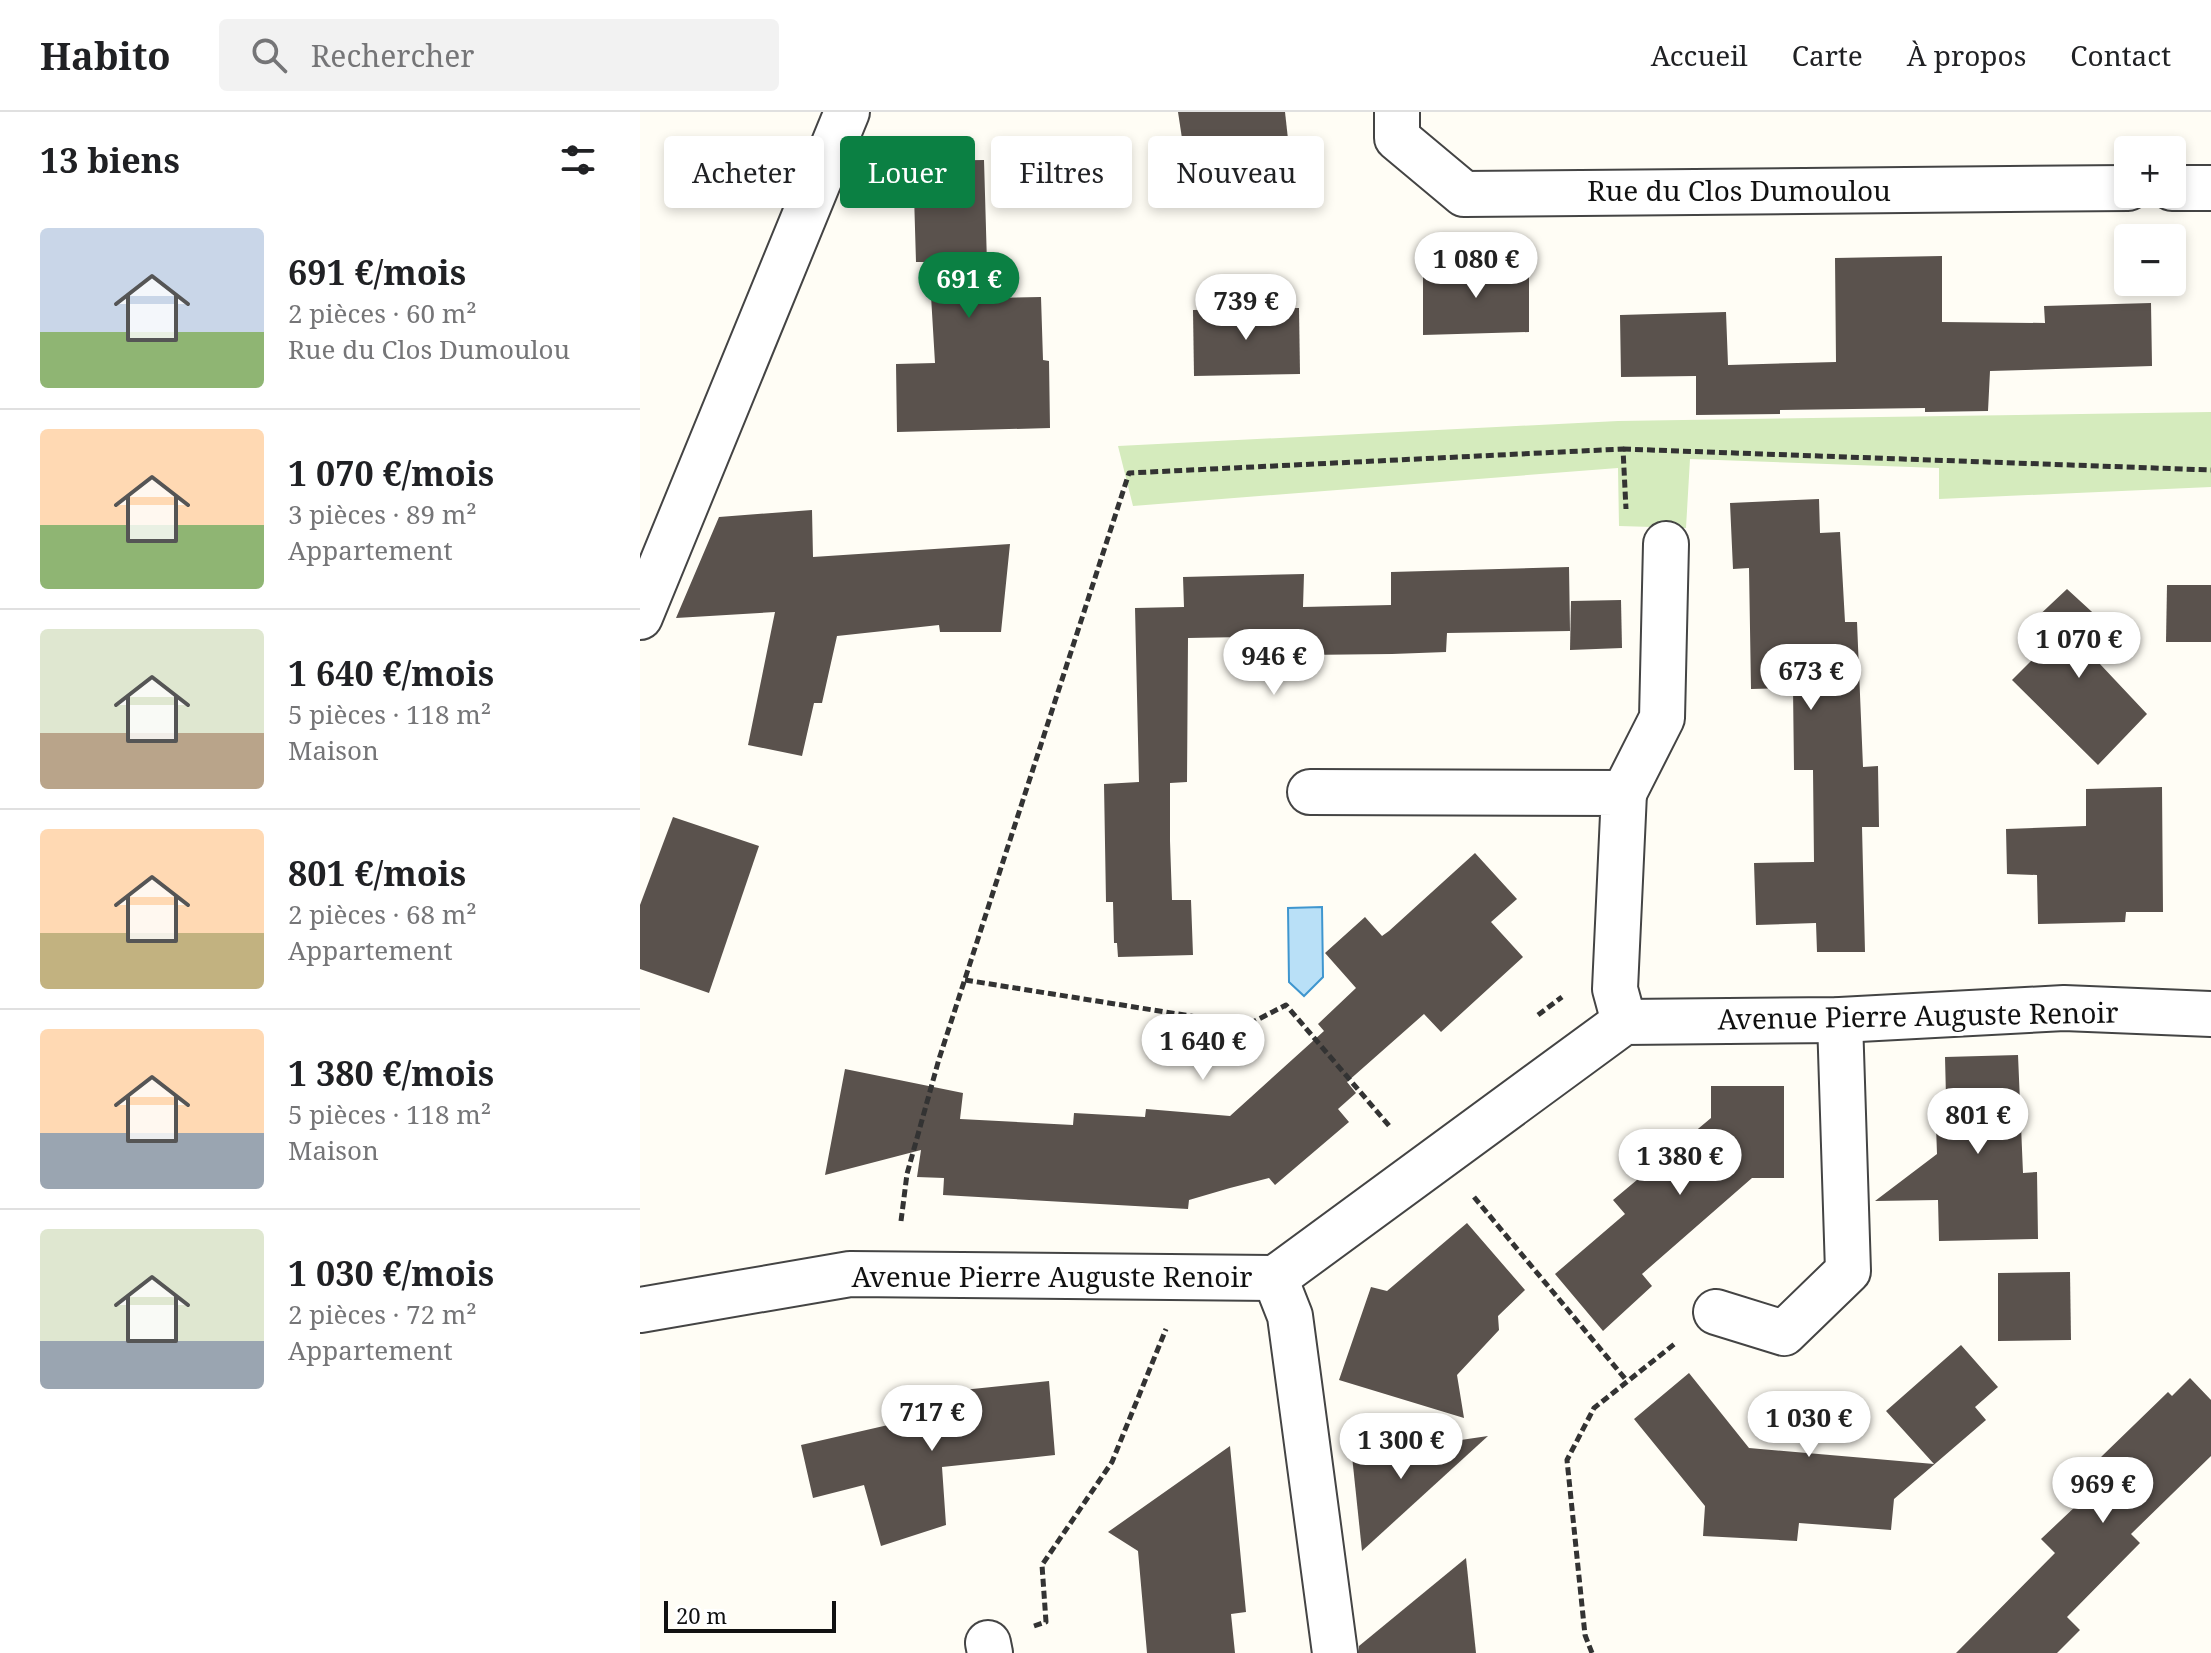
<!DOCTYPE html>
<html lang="fr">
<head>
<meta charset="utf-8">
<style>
  body { margin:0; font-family:"Noto Serif",serif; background:#f2f2f2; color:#202124; height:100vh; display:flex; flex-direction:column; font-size:30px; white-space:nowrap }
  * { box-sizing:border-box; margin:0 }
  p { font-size:26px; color:#757577 }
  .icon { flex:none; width:44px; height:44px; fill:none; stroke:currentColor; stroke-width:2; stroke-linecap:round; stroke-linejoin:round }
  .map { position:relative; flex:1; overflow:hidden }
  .details { display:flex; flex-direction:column; background:#fff; width:640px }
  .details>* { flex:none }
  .guide { position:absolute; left:24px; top:24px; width:760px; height:72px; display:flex; gap:16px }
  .fabs { position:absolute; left:1474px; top:24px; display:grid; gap:16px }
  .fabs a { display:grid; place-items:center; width:72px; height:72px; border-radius:8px; background:#fff; box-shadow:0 4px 12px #0003; font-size:40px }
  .scale { position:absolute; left:24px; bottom:20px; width:172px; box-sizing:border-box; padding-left:8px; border:4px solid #111; border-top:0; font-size:22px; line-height:28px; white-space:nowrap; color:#111; -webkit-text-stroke:6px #fff; paint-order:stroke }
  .price { position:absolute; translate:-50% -68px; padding:0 18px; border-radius:28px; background:#fff; color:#222; font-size:26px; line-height:52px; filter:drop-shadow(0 2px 4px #0008) }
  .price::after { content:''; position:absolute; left:50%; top:48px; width:24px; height:18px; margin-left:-12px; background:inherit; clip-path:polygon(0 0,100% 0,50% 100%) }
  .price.current { background:#0b8043; color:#fff }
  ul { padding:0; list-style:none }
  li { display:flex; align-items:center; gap:24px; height:200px; padding:0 40px }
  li+li { border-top:2px solid #e0e0e0 }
  li span { display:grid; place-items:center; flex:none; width:224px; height:160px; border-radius:8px; color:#555 }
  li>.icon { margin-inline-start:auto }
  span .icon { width:96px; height:96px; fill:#fffc; stroke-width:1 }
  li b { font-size:34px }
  h2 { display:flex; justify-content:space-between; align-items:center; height:96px; padding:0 40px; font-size:34px }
  .pill { padding:0 28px; border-radius:8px; background:#fff; box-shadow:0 4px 12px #0003; font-size:28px; line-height:72px }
  .pill.current { background:#0b8043; color:#fff }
  header { display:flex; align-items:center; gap:48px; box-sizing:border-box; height:112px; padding:0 40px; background:#fff; border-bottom:2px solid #e0e0e0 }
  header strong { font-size:38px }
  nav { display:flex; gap:44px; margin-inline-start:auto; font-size:28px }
  .search { width:560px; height:72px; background:#f2f2f2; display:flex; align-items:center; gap:20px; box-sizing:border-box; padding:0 28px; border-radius:8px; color:#757577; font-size:30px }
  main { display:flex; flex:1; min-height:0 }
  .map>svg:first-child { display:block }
</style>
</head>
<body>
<header>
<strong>Habito</strong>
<div class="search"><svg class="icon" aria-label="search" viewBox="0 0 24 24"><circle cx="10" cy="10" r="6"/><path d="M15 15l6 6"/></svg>Rechercher</div>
<nav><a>Accueil</a><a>Carte</a><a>À propos</a><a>Contact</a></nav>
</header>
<main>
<section class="details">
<h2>13 biens<svg class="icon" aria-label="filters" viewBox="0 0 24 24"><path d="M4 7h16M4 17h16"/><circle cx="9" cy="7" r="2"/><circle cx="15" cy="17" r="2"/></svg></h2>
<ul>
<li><span style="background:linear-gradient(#c9d6e8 65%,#8fb573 0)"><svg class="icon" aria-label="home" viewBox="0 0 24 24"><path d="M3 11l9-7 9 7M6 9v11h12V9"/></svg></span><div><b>691 €/mois</b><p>2 pièces · 60 m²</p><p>Rue du Clos Dumoulou</p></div></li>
<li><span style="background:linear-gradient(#ffd9b3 60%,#8fb573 0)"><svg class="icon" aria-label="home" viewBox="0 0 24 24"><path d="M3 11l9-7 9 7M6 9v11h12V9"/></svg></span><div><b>1 070 €/mois</b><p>3 pièces · 89 m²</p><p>Appartement</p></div></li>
<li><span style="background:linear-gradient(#dfe7d0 65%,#b9a48a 0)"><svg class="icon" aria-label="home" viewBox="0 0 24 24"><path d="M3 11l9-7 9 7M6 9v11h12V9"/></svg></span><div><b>1 640 €/mois</b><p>5 pièces · 118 m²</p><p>Maison</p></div></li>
<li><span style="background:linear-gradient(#ffd9b3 65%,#c2b280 0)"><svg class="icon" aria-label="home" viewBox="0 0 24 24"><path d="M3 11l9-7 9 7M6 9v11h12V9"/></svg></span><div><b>801 €/mois</b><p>2 pièces · 68 m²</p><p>Appartement</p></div></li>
<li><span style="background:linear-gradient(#ffd9b3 65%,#9aa5b1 0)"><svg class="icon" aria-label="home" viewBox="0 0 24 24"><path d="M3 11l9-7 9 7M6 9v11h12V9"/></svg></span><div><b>1 380 €/mois</b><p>5 pièces · 118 m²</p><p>Maison</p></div></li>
<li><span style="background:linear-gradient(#dfe7d0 70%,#9aa5b1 0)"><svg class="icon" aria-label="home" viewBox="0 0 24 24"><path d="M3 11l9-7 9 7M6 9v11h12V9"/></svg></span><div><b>1 030 €/mois</b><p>2 pièces · 72 m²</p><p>Appartement</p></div></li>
</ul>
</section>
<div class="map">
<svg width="1571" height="1541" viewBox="0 0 1571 1541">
  <rect width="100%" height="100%" fill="#fffdf5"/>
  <!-- green -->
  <path fill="#d5ebbd" d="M 1571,300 L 1571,375 L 1299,387 L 1299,356 L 1050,347 L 1046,416 L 979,414 L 978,356 L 493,394 L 478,334 L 978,309 Z"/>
  <!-- water -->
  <path fill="#b9e0f7" stroke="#3f96cf" stroke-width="2" d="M 682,795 L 683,865 L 664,884 L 649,870 L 648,796 Z"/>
  <!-- building -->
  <g fill="#5a524d">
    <path d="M 538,0 L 645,0 L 652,63 L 550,79 Z"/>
    <path d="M 344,48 L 348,186 L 401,185 L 403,248 L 409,249 L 410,316 L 257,320 L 256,252 L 295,251 L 289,150 L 276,150 L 273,49 Z"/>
    <path d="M 1302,144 L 1302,210 L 1405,211 L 1404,194 L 1511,191 L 1512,254 L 1350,259 L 1348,299 L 1285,300 L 1285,296 L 1140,298 L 1140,302 L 1056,303 L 1056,264 L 981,265 L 980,203 L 1086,200 L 1088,253 L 1196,250 L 1195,146 Z"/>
    <path d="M 889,153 L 889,220 L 783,223 L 783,156 Z"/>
    <path d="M 659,196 L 660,262 L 554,264 L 553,198 Z"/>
    <path d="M 1179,387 L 1180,421 L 1200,420 L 1205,510 L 1217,510 L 1223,655 L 1238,654 L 1239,715 L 1222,715 L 1225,840 L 1177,840 L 1176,811 L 1116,813 L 1114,751 L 1174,750 L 1173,658 L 1154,658 L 1153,576 L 1111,577 L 1109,456 L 1093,457 L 1090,391 Z"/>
    <path d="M 172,398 L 173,445 L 370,432 L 361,520 L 300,520 L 299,513 L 197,524 L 182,591 L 174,591 L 162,644 L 108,633 L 135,500 L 36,506 L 79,405 Z"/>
    <path d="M 929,455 L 930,519 L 807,521 L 806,540 L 752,542 L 663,543 L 663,512 L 663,524 L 548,526 L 547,670 L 530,671 L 530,729 L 532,788 L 551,788 L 553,843 L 478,845 L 477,831 L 474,831 L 473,790 L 466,790 L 464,672 L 499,670 L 495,496 L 544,495 L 543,465 L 664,462 L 663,495 L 751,493 L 751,460 Z"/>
    <path d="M 1527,473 L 1571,473 L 1571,530 L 1526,530 Z"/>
    <path d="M 1427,477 L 1487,532 L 1443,534 L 1507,602 L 1458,653 L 1372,568 L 1412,528 L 1393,509 Z"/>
    <path d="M 981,488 L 982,536 L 930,538 L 931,489 Z"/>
    <path d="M 1522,675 L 1523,800 L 1486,800 L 1485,810 L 1398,812 L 1397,763 L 1367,762 L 1366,717 L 1446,714 L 1446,677 Z"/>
    <path d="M 33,705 L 119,734 L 69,881 L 0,857 L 0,793 Z"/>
    <path d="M 835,741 L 877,787 L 851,810 L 883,845 L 801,920 L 784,902 L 707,970 L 716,981 L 698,997 L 709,1010 L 635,1073 L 629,1066 L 590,1076 L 549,1088 L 548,1097 L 303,1083 L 304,1066 L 277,1065 L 281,1038 L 185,1063 L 205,957 L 323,981 L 320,1007 L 433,1013 L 434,1001 L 505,1005 L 506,997 L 590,1004 L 684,919 L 678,912 L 716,876 L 685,841 L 725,805 L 742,824 L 749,819 Z"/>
    <path d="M 1378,943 L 1383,1061 L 1397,1060 L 1398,1127 L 1299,1129 L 1298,1088 L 1235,1089 L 1297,1042 L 1295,985 L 1306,985 L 1305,945 Z"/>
    <path d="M 1071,974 L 1144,974 L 1144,1066 L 1112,1066 L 1002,1162 L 1012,1174 L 963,1219 L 915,1162 L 985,1102 L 973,1088 L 1071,1006 Z"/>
    <path d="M 827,1111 L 885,1178 L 858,1204 L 859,1218 L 817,1263 L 824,1306 L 699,1268 L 731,1175 L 747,1179 Z"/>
    <path d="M 1430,1160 L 1431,1228 L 1358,1229 L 1358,1161 Z"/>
    <path d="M 1321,1233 L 1358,1275 L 1335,1295 L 1346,1308 L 1254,1387 L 1251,1418 L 1159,1411 L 1157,1429 L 1063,1424 L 1065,1394 L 994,1307 L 1049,1261 L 1109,1336 L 1294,1352 L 1246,1299 Z"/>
    <path d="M 1550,1266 L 1571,1288 L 1571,1344 L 1491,1422 L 1500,1431 L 1427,1505 L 1440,1518 L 1417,1541 L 1316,1541 L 1415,1441 L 1401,1427 L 1474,1358 L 1461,1345 L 1528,1280 L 1532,1284 Z"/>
    <path d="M 409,1269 L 415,1343 L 302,1355 L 306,1413 L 241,1434 L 224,1373 L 173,1386 L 161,1333 L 296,1302 L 294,1281 Z"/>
    <path d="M 848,1324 L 722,1439 L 712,1344 Z"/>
    <path d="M 590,1334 L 606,1500 L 591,1502 L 595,1541 L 507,1541 L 498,1439 L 468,1420 Z"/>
    <path d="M 826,1446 L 836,1541 L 719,1541 L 719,1534 Z"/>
  </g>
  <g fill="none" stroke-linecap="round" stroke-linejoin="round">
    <defs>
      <g id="minor">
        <path d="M 757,0 L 757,26 L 824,82 L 1488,76"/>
        <path d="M 1532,76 L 1571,76"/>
        <path d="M 0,505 L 207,0"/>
        <path d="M 670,680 L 984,681 L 975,877 L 984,910"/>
        <path d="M 984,681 L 1022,606 L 1026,432"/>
        <path d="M 635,1166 L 650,1204 L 695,1541"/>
        <path d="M 0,1198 L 210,1162 L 635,1166 L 984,910 L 1200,908 L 1424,896 L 1571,902"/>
        <path d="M 1076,1200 L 1144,1221 L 1208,1159 L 1200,908"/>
        <path d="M 348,1531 L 350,1541"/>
      </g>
    </defs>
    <!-- minor casing -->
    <use href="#minor" stroke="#444" stroke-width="48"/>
    <!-- path -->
    <g stroke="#333" stroke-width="5" stroke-dasharray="8 4" stroke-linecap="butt">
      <path d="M 983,337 L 1571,358"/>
      <path d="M 325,868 L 607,913 L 646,893 L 751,1016"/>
      <path d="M 898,903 L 922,885"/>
      <path d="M 834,1085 L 987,1269"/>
      <path d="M 261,1109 L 267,1062 L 299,947 L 489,361 L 983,337 L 986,397"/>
      <path d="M 394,1514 L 406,1510 L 402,1453 L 472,1350 L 526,1217"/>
      <path d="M 952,1541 L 945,1523 L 927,1348 L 954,1296 L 1037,1230"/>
    </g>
    <!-- minor -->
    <use href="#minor" stroke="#fff" stroke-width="44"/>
  </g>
  <g text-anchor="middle" stroke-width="8" stroke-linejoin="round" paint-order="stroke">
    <!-- street labels -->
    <g font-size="28" fill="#111" stroke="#fff">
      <text x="1099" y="89">Rue du Clos Dumoulou</text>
      <text transform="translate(1278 904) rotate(-1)" y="10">Avenue Pierre Auguste Renoir</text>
      <text x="412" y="1175">Avenue Pierre Auguste Renoir</text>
    </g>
  </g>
</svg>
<div class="fabs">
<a>+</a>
<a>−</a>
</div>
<div class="scale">20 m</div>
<b class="price" style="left:836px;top:188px">1 080 €</b>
<b class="price current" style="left:329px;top:208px">691 €</b>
<b class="price" style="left:606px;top:230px">739 €</b>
<b class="price" style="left:1439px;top:568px">1 070 €</b>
<b class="price" style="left:634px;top:585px">946 €</b>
<b class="price" style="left:1171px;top:600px">673 €</b>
<b class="price" style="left:563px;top:970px">1 640 €</b>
<b class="price" style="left:1338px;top:1044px">801 €</b>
<b class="price" style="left:1040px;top:1085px">1 380 €</b>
<b class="price" style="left:292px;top:1341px">717 €</b>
<b class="price" style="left:1169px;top:1347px">1 030 €</b>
<b class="price" style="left:761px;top:1369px">1 300 €</b>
<b class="price" style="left:1463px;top:1413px">969 €</b>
<div class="guide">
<a class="pill">Acheter</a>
<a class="pill current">Louer</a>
<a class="pill">Filtres</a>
<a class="pill">Nouveau</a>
</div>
</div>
</main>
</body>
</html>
